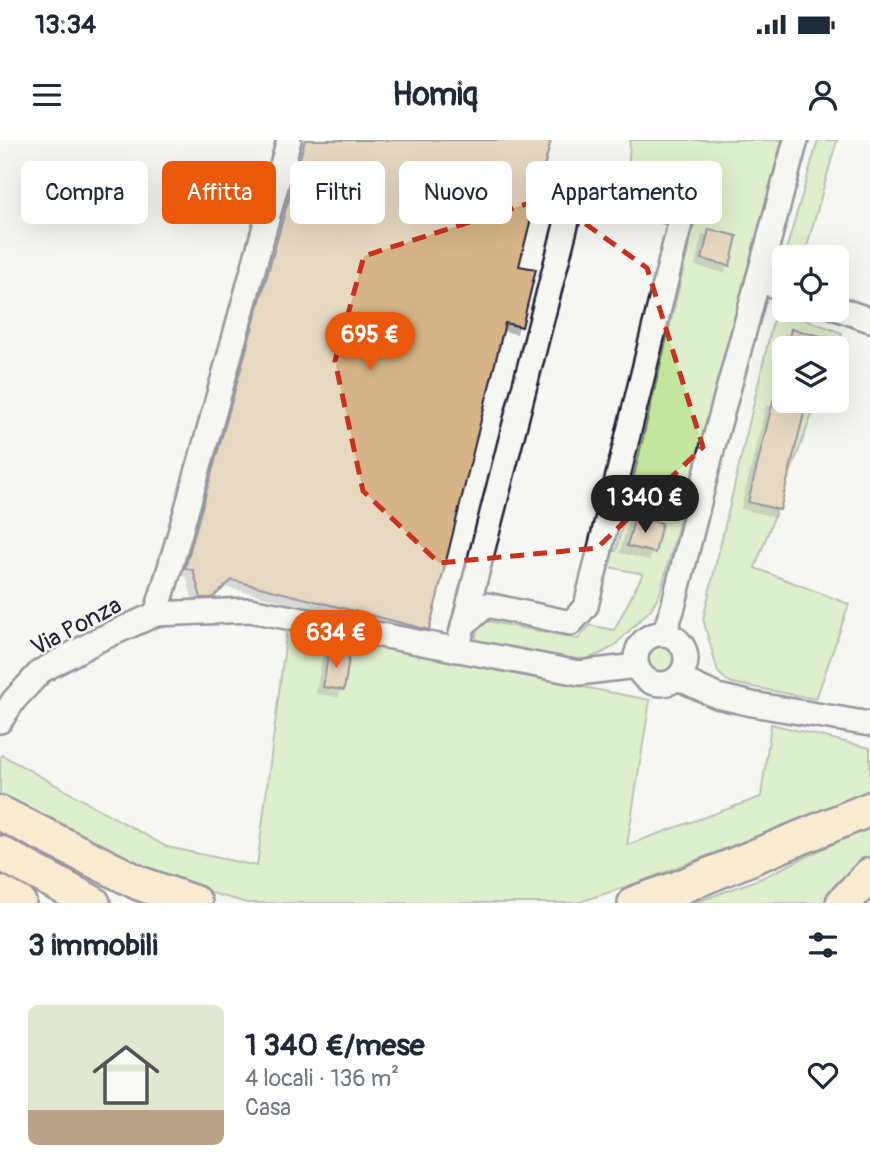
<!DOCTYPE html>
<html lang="it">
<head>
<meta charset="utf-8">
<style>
  body { margin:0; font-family:Pangolin,sans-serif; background:#f2f2f3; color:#1f2937; height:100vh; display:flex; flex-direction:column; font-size:26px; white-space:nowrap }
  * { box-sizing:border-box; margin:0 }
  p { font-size:23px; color:#747a83 }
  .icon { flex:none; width:38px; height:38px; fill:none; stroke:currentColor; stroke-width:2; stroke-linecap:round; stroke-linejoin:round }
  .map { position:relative; height:763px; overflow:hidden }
  .panel { display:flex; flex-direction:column; background:#fff; flex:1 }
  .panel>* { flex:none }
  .top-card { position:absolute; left:21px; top:21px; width:830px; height:63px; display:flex; gap:14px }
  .controls { position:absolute; left:772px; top:105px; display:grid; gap:14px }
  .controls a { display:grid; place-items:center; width:77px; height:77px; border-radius:10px; background:#fff; box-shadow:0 7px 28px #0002; font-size:35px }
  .price { position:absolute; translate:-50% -60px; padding:0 16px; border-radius:24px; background:#ea580c; color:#fff; font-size:23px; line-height:46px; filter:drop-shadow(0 2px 4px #0008) }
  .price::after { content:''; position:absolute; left:50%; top:42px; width:21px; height:16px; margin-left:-10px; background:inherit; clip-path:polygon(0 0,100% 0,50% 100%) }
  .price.current { background:#222; color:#fff }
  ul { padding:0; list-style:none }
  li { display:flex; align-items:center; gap:21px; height:175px; padding:0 28px }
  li+li { border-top:2px solid #e0e1e3 }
  li span { display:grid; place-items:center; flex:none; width:196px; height:140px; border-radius:10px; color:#555 }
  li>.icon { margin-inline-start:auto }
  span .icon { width:84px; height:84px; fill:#fffc; stroke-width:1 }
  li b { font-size:30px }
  h2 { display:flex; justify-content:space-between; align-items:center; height:84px; padding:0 28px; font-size:30px }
  .tag { padding:0 24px; border-radius:10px; background:#fff; box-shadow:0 7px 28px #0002; font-size:24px; line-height:63px }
  .tag.current { background:#ea580c; color:#fff }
  .status { display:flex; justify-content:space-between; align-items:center; height:49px; padding:0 35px; background:#fff; direction:ltr }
  .status svg { height:19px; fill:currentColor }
  header { display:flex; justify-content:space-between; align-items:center; height:91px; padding:0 28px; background:#fff; font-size:32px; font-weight:700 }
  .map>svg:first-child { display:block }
</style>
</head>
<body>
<div class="status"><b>13:34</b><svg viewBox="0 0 49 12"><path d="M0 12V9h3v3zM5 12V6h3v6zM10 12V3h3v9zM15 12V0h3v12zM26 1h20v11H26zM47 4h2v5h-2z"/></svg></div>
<header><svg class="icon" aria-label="menu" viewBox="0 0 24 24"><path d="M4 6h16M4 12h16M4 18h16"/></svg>Homiq<svg class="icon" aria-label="person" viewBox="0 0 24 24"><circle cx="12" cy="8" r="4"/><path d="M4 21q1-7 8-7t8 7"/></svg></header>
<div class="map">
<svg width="870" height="763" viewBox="0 0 870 763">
  <defs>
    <filter id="shadow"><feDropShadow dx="-6" dy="6" stdDeviation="0" flood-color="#0004"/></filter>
  </defs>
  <rect width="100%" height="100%" fill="#f6f6f2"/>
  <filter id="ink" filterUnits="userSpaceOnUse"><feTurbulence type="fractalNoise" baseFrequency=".0143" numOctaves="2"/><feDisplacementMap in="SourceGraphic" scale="14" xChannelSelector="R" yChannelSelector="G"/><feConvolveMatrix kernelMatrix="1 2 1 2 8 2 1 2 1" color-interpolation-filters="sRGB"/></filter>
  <g filter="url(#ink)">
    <!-- green -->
    <g fill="#c4e59e" stroke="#73846c" stroke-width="2">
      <path d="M 630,0 L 782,0 L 664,439 L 660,453 L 651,469 L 613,507 L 600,514 L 582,520 L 485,505 L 477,501 L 476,495 L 482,480 L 578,499 L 590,485 L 614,490 L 643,434 L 604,426 L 609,410 L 616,411 L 697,72 L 627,53 Z"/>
      <path d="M 818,0 L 837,0 L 804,117 L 784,117 L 784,131 L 782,124 Z"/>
      <path d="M 783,171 L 842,193 L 836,208 L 784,208 L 784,261 L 817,261 L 755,428 L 849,464 L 816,559 L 732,543 L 725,539 L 718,532 L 703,479 L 774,177 L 777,173 Z"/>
      <path d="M 287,489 L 650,560 L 627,705 L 761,657 L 771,584 L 870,608 L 870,652 L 635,744 L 576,763 L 247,763 L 176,743 L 0,660 L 0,620 L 2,615 L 167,707 L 257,726 Z"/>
      <circle cx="660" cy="519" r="14"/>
      <path d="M 870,686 L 870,717 L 855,730 L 828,763 L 694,763 L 762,738 Z"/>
    </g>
    <!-- building -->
    <g fill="#d6b488" stroke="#22223b" stroke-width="2" filter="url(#shadow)">
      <path d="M 305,0 L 551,0 L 519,126 L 536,129 L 522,187 L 505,183 L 429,490 L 232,440 L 212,458 L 201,458 L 193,430 L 185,428 Z"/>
      <path d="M 709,89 L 737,96 L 730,126 L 702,119 Z"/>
      <path d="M 791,189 L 847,202 L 846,208 L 787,208 Z"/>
      <path d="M 773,261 L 807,261 L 780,370 L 748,362 Z"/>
      <path d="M 635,376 L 662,383 L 655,413 L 627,406 Z"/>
      <path d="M 329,509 L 350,512 L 344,550 L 323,547 Z"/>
    </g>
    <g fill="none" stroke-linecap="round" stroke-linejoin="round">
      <defs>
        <g id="minor">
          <path d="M 758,140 L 784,149"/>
          <path d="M 836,168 L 870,180"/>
          <path d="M 156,474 C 204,317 244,158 289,0"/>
          <circle cx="661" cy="519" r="25"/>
          <path d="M 664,494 L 673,467 L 714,302 L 796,0"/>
          <path d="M 457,510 L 576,46 L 682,75 L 586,466 L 571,483 L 487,465 L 463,485"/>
          <path d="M 678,538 L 717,556 L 752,564 L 870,584"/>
          <path d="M 0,581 L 14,560 L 41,531 L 100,499 L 156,474 L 250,470 L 579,533 L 636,526"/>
        </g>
        <g id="highway">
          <path d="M 0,673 L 139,743 L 195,763"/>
          <path d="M 0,713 L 93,763"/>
          <path d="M 0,753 L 19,763"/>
          <path d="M 635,763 L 678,748 L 870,669"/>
          <path d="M 843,763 L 870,735"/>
        </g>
      </defs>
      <!-- minor casing -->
      <use href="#minor" stroke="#22223b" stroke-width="28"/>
      <!-- highway casing -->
      <use href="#highway" stroke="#22223b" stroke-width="38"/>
      <!-- minor -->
      <use href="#minor" stroke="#f6f6f2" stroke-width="23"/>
      <!-- highway -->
      <use href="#highway" stroke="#fddcac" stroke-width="33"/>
    </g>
  </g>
  <!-- marked area -->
  <path d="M0 0H870V763H0ZM 548,57 L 647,128 L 703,307 L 597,408 L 439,423 L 363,351 L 335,221 L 364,116 Z" fill="#f6f6f2" fill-opacity=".55" fill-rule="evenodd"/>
  <path fill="none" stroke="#c8321e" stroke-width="5" stroke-dasharray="14 9" stroke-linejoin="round" d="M 548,57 L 647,128 L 703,307 L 597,408 L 439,423 L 363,351 L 335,221 L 364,116 Z"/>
  <g text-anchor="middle" stroke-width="5" stroke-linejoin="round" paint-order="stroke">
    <!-- street labels -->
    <g font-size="24" fill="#22223b" stroke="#f6f6f2">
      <text transform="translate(76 486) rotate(-28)" y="8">Via Ponza</text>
    </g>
  </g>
</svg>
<div class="controls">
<a><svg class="icon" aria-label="locate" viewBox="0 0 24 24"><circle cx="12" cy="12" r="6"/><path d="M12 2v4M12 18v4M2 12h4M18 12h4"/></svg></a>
<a><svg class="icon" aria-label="layers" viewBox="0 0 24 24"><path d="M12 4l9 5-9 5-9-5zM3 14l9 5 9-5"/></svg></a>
</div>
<b class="price" style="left:370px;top:232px">695 €</b>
<b class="price current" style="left:645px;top:395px">1 340 €</b>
<b class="price" style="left:336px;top:530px">634 €</b>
<div class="top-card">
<a class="tag">Compra</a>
<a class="tag current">Affitta</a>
<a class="tag">Filtri</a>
<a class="tag">Nuovo</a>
<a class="tag">Appartamento</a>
</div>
</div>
<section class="panel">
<h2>3 immobili<svg class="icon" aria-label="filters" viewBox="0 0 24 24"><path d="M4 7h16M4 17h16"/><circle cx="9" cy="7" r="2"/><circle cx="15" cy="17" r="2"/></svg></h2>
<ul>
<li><span style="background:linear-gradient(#dfe7d0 75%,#b9a48a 0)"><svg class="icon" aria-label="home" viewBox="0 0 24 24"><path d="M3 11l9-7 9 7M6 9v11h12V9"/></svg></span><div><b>1 340 €/mese</b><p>4 locali · 136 m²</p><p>Casa</p></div><svg class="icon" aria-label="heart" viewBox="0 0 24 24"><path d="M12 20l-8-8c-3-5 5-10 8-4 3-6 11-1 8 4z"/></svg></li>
</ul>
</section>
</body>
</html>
